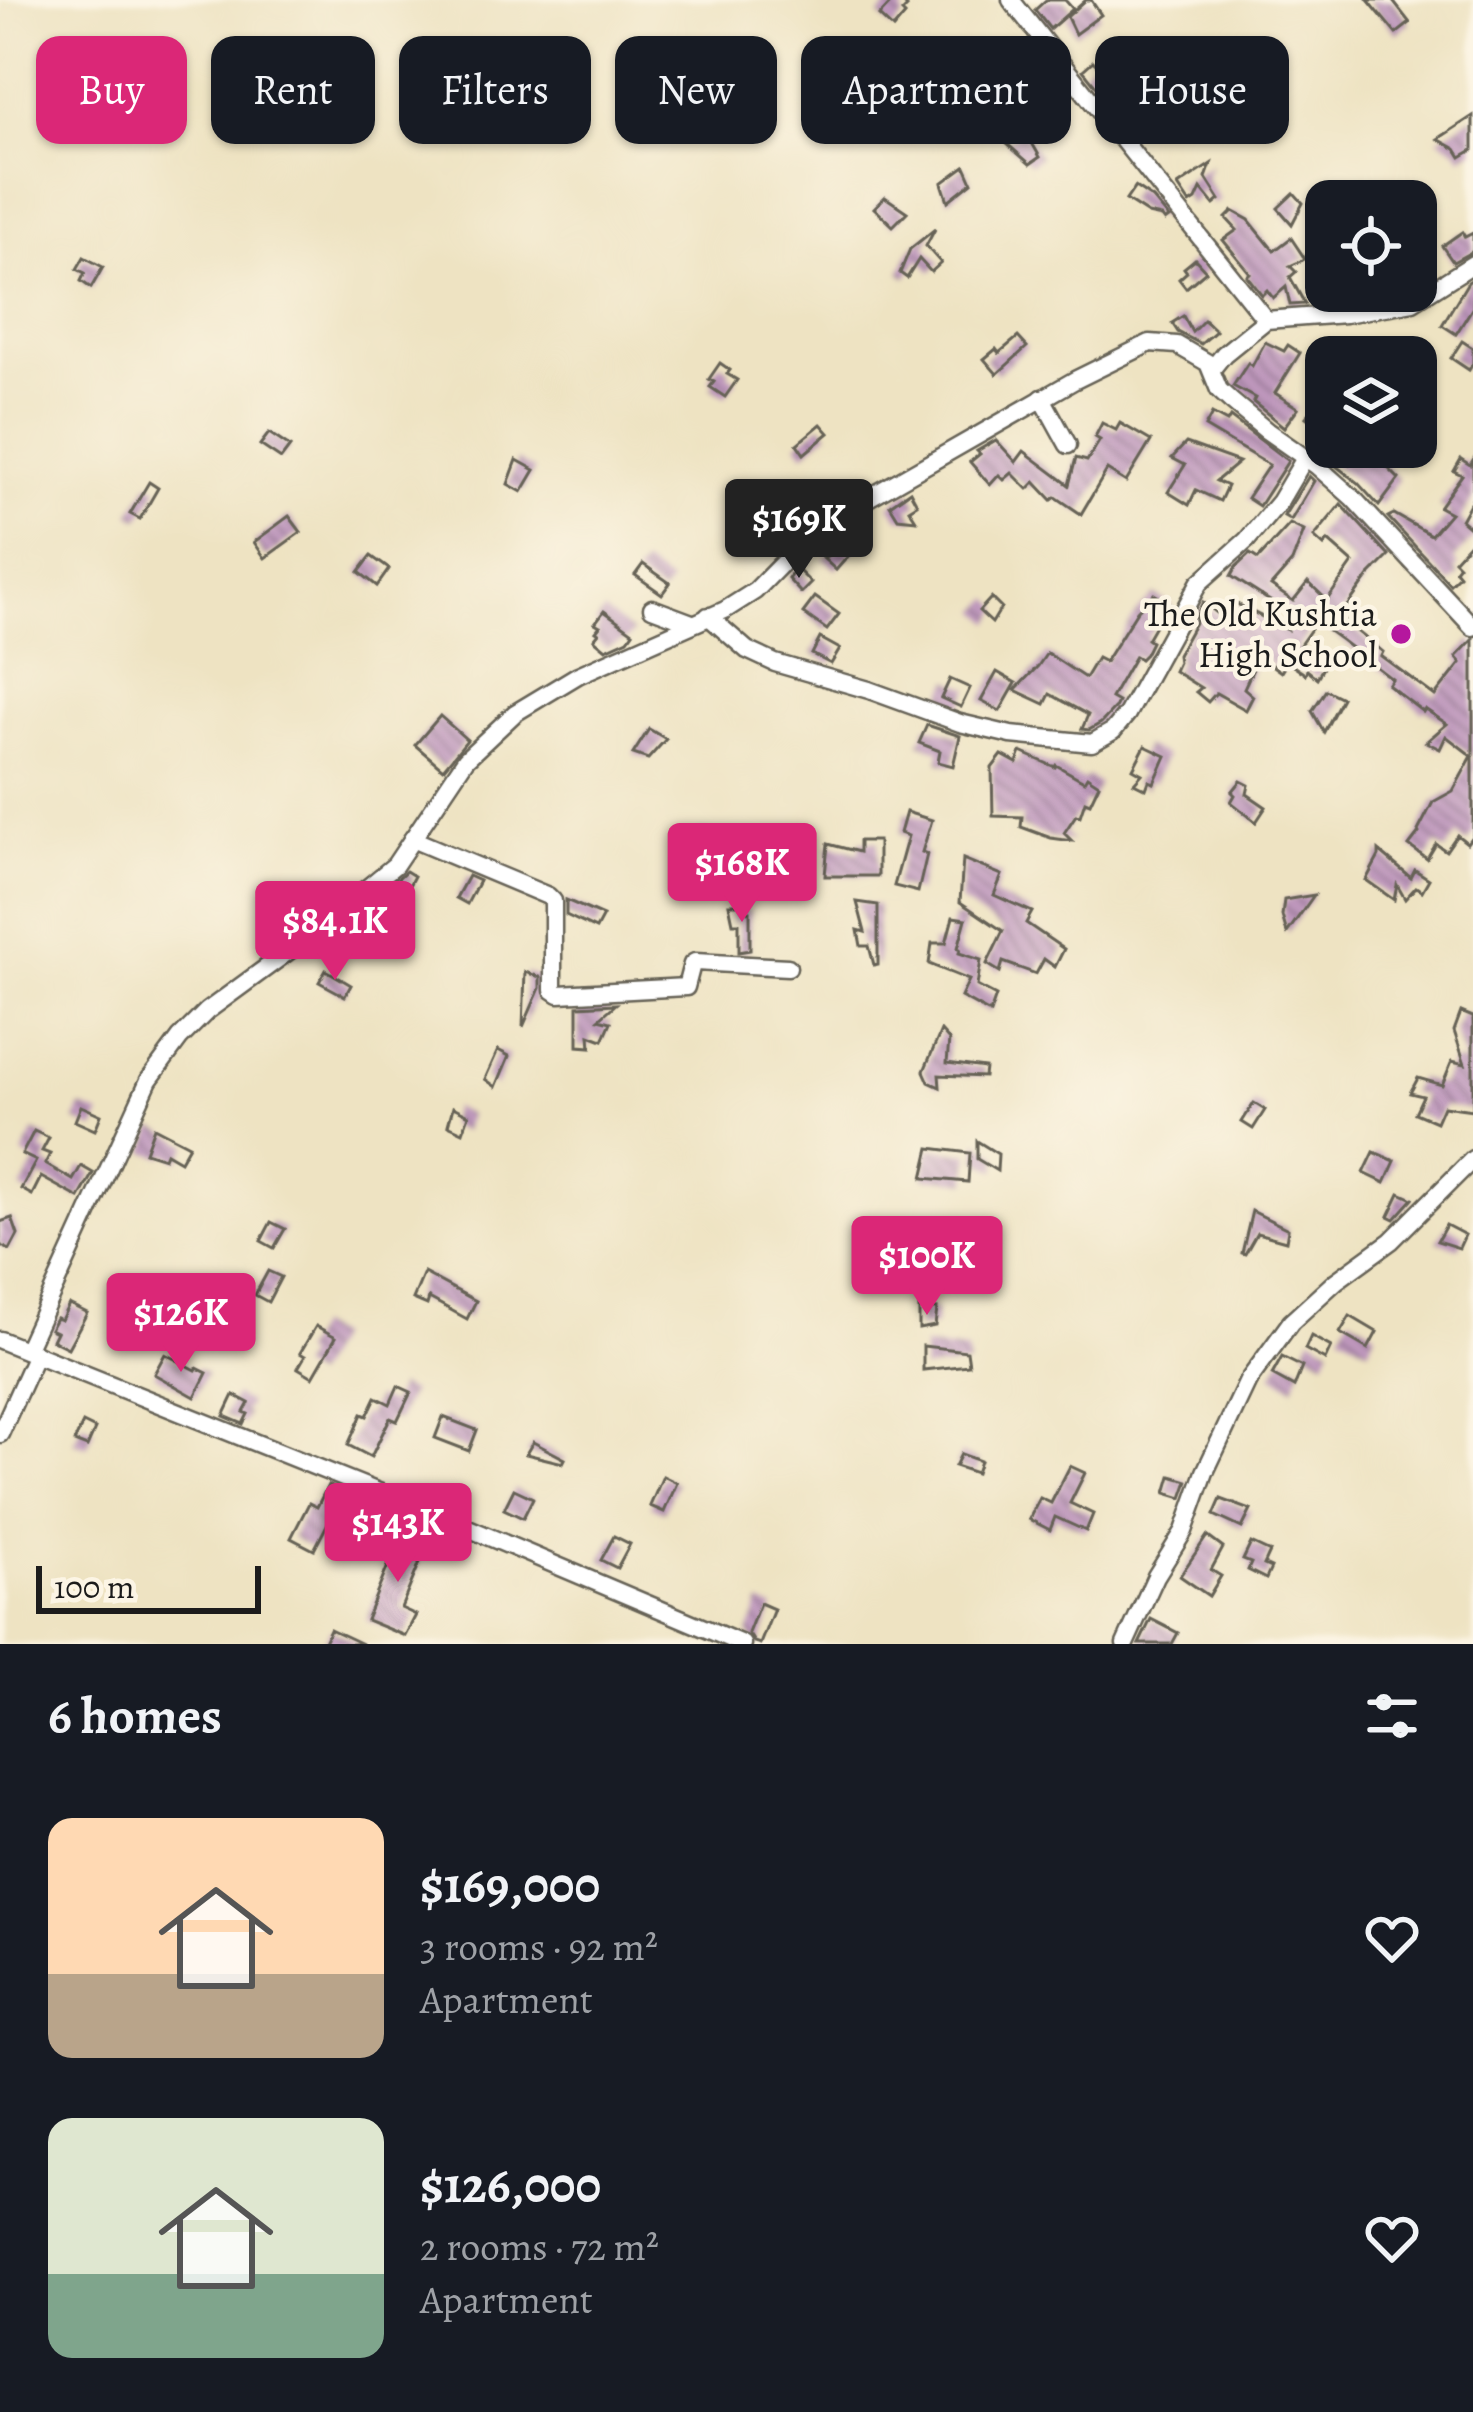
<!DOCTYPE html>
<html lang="en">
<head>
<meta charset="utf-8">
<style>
  body { margin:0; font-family:Alegreya,serif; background:#242831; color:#f1f3f6; height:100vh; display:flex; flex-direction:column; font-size:45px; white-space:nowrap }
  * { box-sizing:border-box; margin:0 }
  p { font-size:39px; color:#9ea1a6 }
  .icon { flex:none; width:66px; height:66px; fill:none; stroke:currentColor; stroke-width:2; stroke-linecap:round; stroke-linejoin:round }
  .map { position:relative; height:1644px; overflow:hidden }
  .panel { display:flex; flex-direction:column; background:#171b24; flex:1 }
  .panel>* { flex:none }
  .banner { position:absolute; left:36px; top:36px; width:1401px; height:108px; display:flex; gap:24px }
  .tools { position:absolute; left:1305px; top:180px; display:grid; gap:24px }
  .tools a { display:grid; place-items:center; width:132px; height:132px; border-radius:24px; background:#171b24; box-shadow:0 3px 9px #0004; font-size:60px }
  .scale { position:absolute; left:36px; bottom:30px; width:225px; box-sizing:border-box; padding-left:12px; border:6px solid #1c1c1c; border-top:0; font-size:33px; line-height:42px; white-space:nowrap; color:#1c1c1c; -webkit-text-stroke:9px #fcf5e5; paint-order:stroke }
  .price { position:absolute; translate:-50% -102px; padding:0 27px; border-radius:12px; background:#db2777; color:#fff; font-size:39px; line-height:78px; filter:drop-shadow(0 3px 6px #0008) }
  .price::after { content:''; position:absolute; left:50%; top:72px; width:36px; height:27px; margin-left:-18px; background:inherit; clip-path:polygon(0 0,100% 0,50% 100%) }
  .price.selected { background:#222; color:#fff }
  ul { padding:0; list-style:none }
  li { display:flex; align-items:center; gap:36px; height:300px; padding:0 48px }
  li span { display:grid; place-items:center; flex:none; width:336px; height:240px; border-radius:24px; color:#555 }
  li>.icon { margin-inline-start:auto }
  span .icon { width:144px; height:144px; fill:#fffc; stroke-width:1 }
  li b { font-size:51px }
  h2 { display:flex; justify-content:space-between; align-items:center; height:144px; padding:0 48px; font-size:51px }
  .tag { padding:0 42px; border-radius:24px; background:#171b24; box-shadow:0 3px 9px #0004; font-size:42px; line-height:108px }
  .tag.selected { background:#db2777; color:#fff }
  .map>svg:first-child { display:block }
</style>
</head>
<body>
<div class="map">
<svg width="1473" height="1644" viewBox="0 0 1473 1644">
  <defs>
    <pattern id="building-back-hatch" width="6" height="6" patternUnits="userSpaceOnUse" patternTransform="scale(3)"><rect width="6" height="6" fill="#be97bc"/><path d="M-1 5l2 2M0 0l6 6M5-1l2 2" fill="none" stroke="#9a7a98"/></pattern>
  </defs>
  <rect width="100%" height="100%" fill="#fcf5e5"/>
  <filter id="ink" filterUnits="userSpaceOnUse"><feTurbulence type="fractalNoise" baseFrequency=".00833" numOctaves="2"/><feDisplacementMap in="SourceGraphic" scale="24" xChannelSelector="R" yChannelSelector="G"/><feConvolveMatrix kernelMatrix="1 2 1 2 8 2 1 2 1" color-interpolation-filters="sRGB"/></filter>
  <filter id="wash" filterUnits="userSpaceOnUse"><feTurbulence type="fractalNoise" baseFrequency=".004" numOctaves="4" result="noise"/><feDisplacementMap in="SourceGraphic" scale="48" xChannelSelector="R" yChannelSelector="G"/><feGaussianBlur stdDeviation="2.7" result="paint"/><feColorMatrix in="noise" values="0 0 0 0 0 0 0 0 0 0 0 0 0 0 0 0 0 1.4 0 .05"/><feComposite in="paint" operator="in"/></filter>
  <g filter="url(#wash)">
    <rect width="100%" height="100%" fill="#eee3c2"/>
    <g id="blocks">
      <!-- building -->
      <g fill="url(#building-back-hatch)">
        <path d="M 894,0 L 900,0 L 907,7 L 902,12 L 905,15 L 893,29 L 879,16 Z"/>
        <path d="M 1046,0 L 1065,0 L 1073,9 L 1050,29 L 1035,10 Z"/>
        <path d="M 1086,0 L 1091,0 L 1101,15 L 1075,34 L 1067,17 Z"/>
        <path d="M 1368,0 L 1392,0 L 1410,23 L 1396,34 Z"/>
        <path d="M 1093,61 L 1111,81 L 1100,91 L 1083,70 Z"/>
        <path d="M 1473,116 L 1473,150 L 1461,157 L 1456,149 L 1438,139 Z"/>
        <path d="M 1024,129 L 1040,157 L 1030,164 L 1006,143 Z"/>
        <path d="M 1211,164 L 1206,178 L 1220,200 L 1214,205 L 1201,189 L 1196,200 L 1190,204 L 1178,186 Z"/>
        <path d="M 965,166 L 972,182 L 948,201 L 942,183 Z"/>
        <path d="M 1135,187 L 1153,199 L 1169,218 L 1165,221 L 1162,217 L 1148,214 L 1126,200 Z"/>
        <path d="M 1294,193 L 1303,203 L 1292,224 L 1278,208 Z"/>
        <path d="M 885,197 L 907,212 L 893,226 L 874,208 Z"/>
        <path d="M 1233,211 L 1249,220 L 1274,251 L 1291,238 L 1305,259 L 1290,266 L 1296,272 L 1290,277 L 1305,304 L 1290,305 L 1286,287 L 1273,298 L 1267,290 L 1262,295 L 1247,276 L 1250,273 L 1223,240 L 1237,230 L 1226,218 Z"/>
        <path d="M 935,229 L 926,246 L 941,263 L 931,272 L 919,259 L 907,278 L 900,273 L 910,249 Z"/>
        <path d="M 1462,232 L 1465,237 L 1473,233 L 1473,251 L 1453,262 L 1442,246 Z"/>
        <path d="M 84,257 L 103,267 L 91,288 L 81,281 L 85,273 L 77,269 Z"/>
        <path d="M 1195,259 L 1206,271 L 1186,288 L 1179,279 L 1187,272 L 1184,268 Z"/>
        <path d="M 1473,279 L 1473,307 L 1456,334 L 1442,325 L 1468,282 Z"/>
        <path d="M 1183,316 L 1192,332 L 1204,320 L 1216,331 L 1201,344 L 1178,332 L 1172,323 Z"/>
        <path d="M 1018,337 L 1027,347 L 997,374 L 984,359 L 996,349 L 999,353 Z"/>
        <path d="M 1462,341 L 1473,348 L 1473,363 L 1469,370 L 1451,358 Z"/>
        <path d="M 1265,342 L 1284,351 L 1288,345 L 1300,353 L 1275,393 L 1298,408 L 1284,427 L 1253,402 L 1255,398 L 1233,386 L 1248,363 L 1252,366 Z"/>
        <path d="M 720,363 L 730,370 L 727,374 L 737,380 L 725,397 L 710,387 L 714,382 L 709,379 Z"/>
        <path d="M 1317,405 L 1326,410 L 1326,447 L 1349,464 L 1360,447 L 1396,447 L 1384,464 L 1399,479 L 1379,506 L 1358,483 L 1312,447 L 1323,430 L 1306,417 Z"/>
        <path d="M 1212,414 L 1227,422 L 1230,417 L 1288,461 L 1259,506 L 1247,498 L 1269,465 L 1205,427 Z"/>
        <path d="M 1102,423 L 1116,430 L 1120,423 L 1151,441 L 1126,482 L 1107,470 L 1081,514 L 1056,497 L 1052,500 L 1035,482 L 1028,489 L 1012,473 L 1004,480 L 999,475 L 990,485 L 970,462 L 980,454 L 977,451 L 996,440 L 1016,462 L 1024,451 L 1069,485 L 1076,458 L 1087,461 L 1100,440 L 1095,437 Z"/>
        <path d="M 821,424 L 829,433 L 804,454 L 797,444 Z"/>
        <path d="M 269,433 L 290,447 L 281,459 L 260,445 Z"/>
        <path d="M 1186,443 L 1239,462 L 1216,481 L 1227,486 L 1220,501 L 1196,490 L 1189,505 L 1168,492 L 1185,465 L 1172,458 Z"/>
        <path d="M 1461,459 L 1470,465 L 1473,460 L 1473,498 L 1461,520 L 1473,530 L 1473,539 L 1454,560 L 1459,565 L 1455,570 L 1459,575 L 1450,584 L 1388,517 L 1394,514 L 1431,535 L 1450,513 L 1439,507 L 1462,475 L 1454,471 Z"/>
        <path d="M 517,460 L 535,470 L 522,492 L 508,484 Z"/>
        <path d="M 1309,476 L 1314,481 L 1291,520 L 1284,516 Z"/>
        <path d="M 149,482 L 158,488 L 140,519 L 130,514 Z"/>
        <path d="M 910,491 L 917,504 L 909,509 L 916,520 L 898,518 L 890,505 Z"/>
        <path d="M 1341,504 L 1389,556 L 1369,576 L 1339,617 L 1383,652 L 1381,656 L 1435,696 L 1461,663 L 1456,657 L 1473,639 L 1473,835 L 1467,843 L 1457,835 L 1446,851 L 1436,844 L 1427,859 L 1409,846 L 1419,833 L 1418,831 L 1433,802 L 1453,791 L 1472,756 L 1446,736 L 1440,749 L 1426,742 L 1447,724 L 1425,709 L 1423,712 L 1388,685 L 1392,679 L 1341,640 L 1316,622 L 1297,649 L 1324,666 L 1317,678 L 1307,670 L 1305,674 L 1287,662 L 1281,672 L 1259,656 L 1244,688 L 1253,696 L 1246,710 L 1216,693 L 1208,702 L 1196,692 L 1201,688 L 1174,671 L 1178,662 L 1177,655 L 1197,619 L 1195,618 L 1203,602 L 1221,616 L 1231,601 L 1288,630 L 1295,617 L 1231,576 L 1236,567 L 1250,554 L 1258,559 L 1290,524 L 1304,531 L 1292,562 L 1271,586 L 1293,601 L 1308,582 L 1327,600 L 1353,563 L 1328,541 L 1324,546 L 1314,537 Z"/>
        <path d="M 289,516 L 301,532 L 265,558 L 254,542 Z"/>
        <path d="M 865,537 L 836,570 L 823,558 Z"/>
        <path d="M 371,556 L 389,569 L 377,586 L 359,572 Z"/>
        <path d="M 643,564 L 670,583 L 662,594 L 635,575 Z"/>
        <path d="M 796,568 L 811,583 L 801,593 L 788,579 Z"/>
        <path d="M 1154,594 L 1172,605 L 1166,616 L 1162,613 L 1147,639 L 1151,642 L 1145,654 L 1140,659 L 1135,656 L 1111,698 L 1118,702 L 1115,708 L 1101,723 L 1089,730 L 1082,729 L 1088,715 L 1050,694 L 1045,704 L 1015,690 L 1038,666 L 1047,653 L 1085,678 L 1097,658 L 1105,662 L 1137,611 Z"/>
        <path d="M 815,597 L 839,614 L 827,630 L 803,613 Z"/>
        <path d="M 991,598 L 1001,608 L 992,623 L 979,611 Z"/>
        <path d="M 604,611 L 633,632 L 628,639 L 606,649 L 594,639 L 599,633 L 596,631 L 600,626 L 595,623 Z"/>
        <path d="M 820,638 L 840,649 L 831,664 L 812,654 Z"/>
        <path d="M 997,672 L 1016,683 L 1000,711 L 981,701 Z"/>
        <path d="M 950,679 L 970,688 L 961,707 L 941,698 Z"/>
        <path d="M 1326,690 L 1342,698 L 1324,732 L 1312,711 Z"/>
        <path d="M 440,716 L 467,740 L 443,769 L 415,745 Z"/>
        <path d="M 927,725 L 960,736 L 953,766 L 938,762 L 940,751 L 919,743 Z"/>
        <path d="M 649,729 L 666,739 L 648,759 L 633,754 Z"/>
        <path d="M 1145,746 L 1166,756 L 1154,783 L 1149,781 L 1146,789 L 1134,783 L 1142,774 L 1133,769 Z"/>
        <path d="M 1021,752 L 1055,767 L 1056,765 L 1084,781 L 1087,776 L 1099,784 L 1090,803 L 1085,801 L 1080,816 L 1076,815 L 1064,833 L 1072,841 L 1051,838 L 1021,827 L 1022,817 L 993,816 L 992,768 L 1002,755 L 1017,763 Z"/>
        <path d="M 1241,781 L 1249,785 L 1247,794 L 1266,807 L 1256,822 L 1231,802 L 1235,795 L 1232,792 Z"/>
        <path d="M 906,812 L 932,820 L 922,852 L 927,854 L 918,892 L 894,886 L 908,836 L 900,833 Z"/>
        <path d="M 699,830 L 712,833 L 711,854 L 697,853 Z"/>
        <path d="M 859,841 L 878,841 L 878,876 L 825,876 L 828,844 L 859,852 Z"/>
        <path d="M 1379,851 L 1411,878 L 1415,870 L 1429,879 L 1422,891 L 1416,887 L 1405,899 L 1397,885 L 1394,900 L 1366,880 L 1379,856 Z"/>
        <path d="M 963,859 L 1002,875 L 994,895 L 1032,912 L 1026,923 L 1064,949 L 1055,967 L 1044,959 L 1036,974 L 1003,962 L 1000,972 L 987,964 L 1003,931 L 960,902 Z"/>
        <path d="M 406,871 L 414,876 L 398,906 L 383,897 L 388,887 Z"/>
        <path d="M 468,876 L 479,881 L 467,904 L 456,898 Z"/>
        <path d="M 1314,895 L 1287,933 L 1282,916 L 1284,900 Z"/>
        <path d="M 566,900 L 603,916 L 596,929 L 566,915 Z"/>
        <path d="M 857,902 L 878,905 L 878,964 L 874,965 L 869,946 L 861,946 L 858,930 L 865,932 Z"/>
        <path d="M 729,904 L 743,904 L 745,911 L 750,911 L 750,950 L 739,952 L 739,923 L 733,923 Z"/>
        <path d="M 953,917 L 966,919 L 958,948 L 960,949 L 959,953 L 981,960 L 977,986 L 996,996 L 990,1013 L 961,997 L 969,980 L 929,964 L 932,943 L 946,943 Z"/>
        <path d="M 326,970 L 351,985 L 345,996 L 319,982 Z"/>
        <path d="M 525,972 L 540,977 L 540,988 L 523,1027 Z"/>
        <path d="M 616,1004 L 599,1019 L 611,1022 L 603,1040 L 590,1035 L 591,1047 L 578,1046 L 578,1006 Z"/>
        <path d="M 1461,1012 L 1473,1017 L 1473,1110 L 1443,1106 L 1436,1122 L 1415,1113 L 1423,1096 L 1410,1093 L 1418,1078 L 1442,1085 L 1452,1061 L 1465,1064 L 1454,1031 Z"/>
        <path d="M 941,1031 L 949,1040 L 947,1063 L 985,1068 L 984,1077 L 939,1075 L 940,1087 L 929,1082 L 924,1071 Z"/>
        <path d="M 498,1050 L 509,1056 L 496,1087 L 485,1079 Z"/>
        <path d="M 1254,1103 L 1265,1110 L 1253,1129 L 1242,1122 Z"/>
        <path d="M 81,1106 L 101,1115 L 95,1130 L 75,1121 Z"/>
        <path d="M 453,1107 L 469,1115 L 463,1132 L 448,1125 Z"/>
        <path d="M 154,1127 L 189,1145 L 180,1161 L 166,1153 L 164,1158 L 145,1152 Z"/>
        <path d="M 34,1131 L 49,1138 L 42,1151 L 50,1154 L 45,1164 L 73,1180 L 81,1166 L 93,1173 L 79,1198 L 41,1177 L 32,1195 L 21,1189 L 36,1161 L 22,1154 Z"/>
        <path d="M 977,1141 L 998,1154 L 997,1171 L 977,1159 Z"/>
        <path d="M 930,1148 L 970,1153 L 968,1182 L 923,1178 Z"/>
        <path d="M 1374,1152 L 1395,1161 L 1385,1183 L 1364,1173 Z"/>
        <path d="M 1400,1193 L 1413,1199 L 1395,1219 L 1389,1216 Z"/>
        <path d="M 1252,1211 L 1288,1229 L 1286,1241 L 1257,1233 L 1245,1254 L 1242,1253 Z"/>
        <path d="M 12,1218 L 18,1235 L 10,1250 L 0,1245 L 0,1222 Z"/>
        <path d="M 271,1222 L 285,1229 L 274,1248 L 261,1241 Z"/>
        <path d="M 1446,1225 L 1465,1235 L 1459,1248 L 1437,1241 Z"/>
        <path d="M 268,1271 L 281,1277 L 268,1302 L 255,1295 Z"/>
        <path d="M 424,1273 L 476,1301 L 467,1319 L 429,1298 L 427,1305 L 413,1299 Z"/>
        <path d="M 69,1304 L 87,1313 L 68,1348 L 52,1340 L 56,1332 L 50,1329 L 56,1318 L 61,1320 Z"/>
        <path d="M 919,1308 L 937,1309 L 935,1326 L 919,1329 Z"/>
        <path d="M 1350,1316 L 1377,1332 L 1368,1349 L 1340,1333 Z"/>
        <path d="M 316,1326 L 336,1337 L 313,1377 L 298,1368 L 305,1356 L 300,1353 Z"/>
        <path d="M 1311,1336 L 1331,1347 L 1325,1360 L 1305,1349 Z"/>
        <path d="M 923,1346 L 967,1351 L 969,1365 L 923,1370 Z"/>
        <path d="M 165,1354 L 196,1370 L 197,1368 L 207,1373 L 195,1397 L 154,1374 Z"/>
        <path d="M 1282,1357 L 1302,1367 L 1294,1387 L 1272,1375 Z"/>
        <path d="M 398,1386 L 411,1392 L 397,1421 L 390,1418 L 371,1457 L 348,1445 L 362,1414 L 367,1416 L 376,1397 L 390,1404 Z"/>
        <path d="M 234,1395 L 249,1403 L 244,1412 L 248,1414 L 243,1424 L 224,1416 Z"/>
        <path d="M 443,1417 L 477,1430 L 469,1451 L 435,1438 Z"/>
        <path d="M 83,1423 L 95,1429 L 87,1447 L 74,1442 Z"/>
        <path d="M 533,1442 L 565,1459 L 563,1463 L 526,1454 Z"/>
        <path d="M 961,1454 L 980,1461 L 976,1473 L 955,1466 Z"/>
        <path d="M 1070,1466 L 1085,1473 L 1070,1503 L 1093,1514 L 1086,1531 L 1055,1517 L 1050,1530 L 1029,1519 L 1040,1498 L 1051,1503 Z"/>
        <path d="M 663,1476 L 677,1483 L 664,1512 L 650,1506 Z"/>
        <path d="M 1171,1476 L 1188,1481 L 1182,1498 L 1166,1493 Z"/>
        <path d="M 328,1485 L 344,1492 L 314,1550 L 291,1538 L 309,1503 L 317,1507 Z"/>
        <path d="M 514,1489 L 533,1498 L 523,1518 L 504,1509 Z"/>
        <path d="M 1221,1499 L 1251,1510 L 1242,1528 L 1214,1515 Z"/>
        <path d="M 407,1519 L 419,1523 L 410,1544 L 425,1550 L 401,1608 L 416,1615 L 405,1636 L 366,1620 Z"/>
        <path d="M 614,1536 L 630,1544 L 617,1568 L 601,1560 Z"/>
        <path d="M 1207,1536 L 1223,1548 L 1211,1570 L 1221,1576 L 1209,1596 L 1180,1576 Z"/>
        <path d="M 1251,1543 L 1270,1552 L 1264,1565 L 1271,1568 L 1266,1579 L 1248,1570 L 1251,1563 L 1243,1560 Z"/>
        <path d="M 760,1603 L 774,1609 L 760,1644 L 754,1642 L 748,1633 Z"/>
        <path d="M 1151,1619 L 1178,1633 L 1172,1644 L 1139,1644 Z"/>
        <path d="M 330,1629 L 362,1644 L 323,1644 Z"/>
      </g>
    </g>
  </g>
  <g filter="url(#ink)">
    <use href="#blocks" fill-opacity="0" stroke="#666256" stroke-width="3"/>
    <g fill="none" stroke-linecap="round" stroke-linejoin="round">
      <defs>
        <g id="street">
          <path d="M 1011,0 L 1266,320"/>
          <path d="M 1212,369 L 1224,354 L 1266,320 L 1345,314 L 1413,302 L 1473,264"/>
          <path d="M 1042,398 L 1068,445"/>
          <path d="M 652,608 L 692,623"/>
          <path d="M 708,616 L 747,650 L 775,663 L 869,690 L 960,723 L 1011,735 L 1092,743 L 1113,731 L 1127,714 L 1199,583 L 1247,540 L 1279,502 L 1305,458"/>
          <path d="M 412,839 L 548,896 L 553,901 L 553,990 L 559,994 L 686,987 L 692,964 L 695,962 L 788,967"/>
          <path d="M 0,1340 L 468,1528 L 742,1644"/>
          <path d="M 26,1350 L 149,1080 L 180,1038 L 207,1011 L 304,940 L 395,865 L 466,759 L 515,713 L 578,675 L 725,610 L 755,591 L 803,542 L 849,509 L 1075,380 L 1150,343 L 1177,345 L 1208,363 L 1219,390 L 1231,401 L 1267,431 L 1317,466 L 1353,498 L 1473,627"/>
          <path d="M 0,1434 L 36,1354"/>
          <path d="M 1125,1644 L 1156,1576 L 1184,1531 L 1205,1472 L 1248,1381 L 1291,1322 L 1336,1281 L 1391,1241 L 1473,1159"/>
        </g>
      </defs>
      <!-- street casing -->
      <use href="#street" stroke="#666256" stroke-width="21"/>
      <!-- street -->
      <use href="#street" stroke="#fff" stroke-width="16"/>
    </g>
  </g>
  <!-- markers -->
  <circle fill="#b5179e" stroke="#fcf5e5" stroke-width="4.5" cx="1401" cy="634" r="12"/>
  <g text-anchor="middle" stroke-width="9" stroke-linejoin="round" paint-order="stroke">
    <!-- poi labels -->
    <g font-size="36" fill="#1c1c1c" stroke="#fcf5e5" text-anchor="end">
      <text x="1377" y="626">The Old Kushtia<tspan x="1377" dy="41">High School</tspan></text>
    </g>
  </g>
</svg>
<div class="tools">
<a><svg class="icon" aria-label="locate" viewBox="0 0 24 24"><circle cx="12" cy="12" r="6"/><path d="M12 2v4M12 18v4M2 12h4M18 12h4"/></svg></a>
<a><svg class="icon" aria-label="layers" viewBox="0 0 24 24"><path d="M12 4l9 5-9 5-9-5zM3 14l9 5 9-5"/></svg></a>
</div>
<div class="scale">100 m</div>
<b class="price selected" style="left:799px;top:581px">$169K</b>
<b class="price" style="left:742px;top:925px">$168K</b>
<b class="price" style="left:335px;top:983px">$84.1K</b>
<b class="price" style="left:927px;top:1318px">$100K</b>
<b class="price" style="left:181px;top:1375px">$126K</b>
<b class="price" style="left:398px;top:1585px">$143K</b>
<div class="banner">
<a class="tag selected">Buy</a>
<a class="tag">Rent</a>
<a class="tag">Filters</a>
<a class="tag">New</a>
<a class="tag">Apartment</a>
<a class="tag">House</a>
</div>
</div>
<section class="panel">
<h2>6 homes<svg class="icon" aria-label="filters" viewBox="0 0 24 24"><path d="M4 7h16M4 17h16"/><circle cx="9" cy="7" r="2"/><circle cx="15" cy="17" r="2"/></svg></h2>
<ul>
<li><span style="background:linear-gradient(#ffd9b3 65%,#b9a48a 0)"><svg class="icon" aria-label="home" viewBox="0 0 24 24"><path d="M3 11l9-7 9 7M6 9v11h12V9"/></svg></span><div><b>$169,000</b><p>3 rooms · 92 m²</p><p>Apartment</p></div><svg class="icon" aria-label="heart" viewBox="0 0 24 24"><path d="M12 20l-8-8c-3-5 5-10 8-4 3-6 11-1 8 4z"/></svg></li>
<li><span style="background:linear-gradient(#dfe7d0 65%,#7fa58c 0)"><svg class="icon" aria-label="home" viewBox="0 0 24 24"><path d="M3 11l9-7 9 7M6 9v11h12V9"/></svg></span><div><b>$126,000</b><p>2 rooms · 72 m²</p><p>Apartment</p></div><svg class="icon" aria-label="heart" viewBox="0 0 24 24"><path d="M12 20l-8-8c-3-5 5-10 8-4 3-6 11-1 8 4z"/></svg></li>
</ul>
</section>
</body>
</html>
